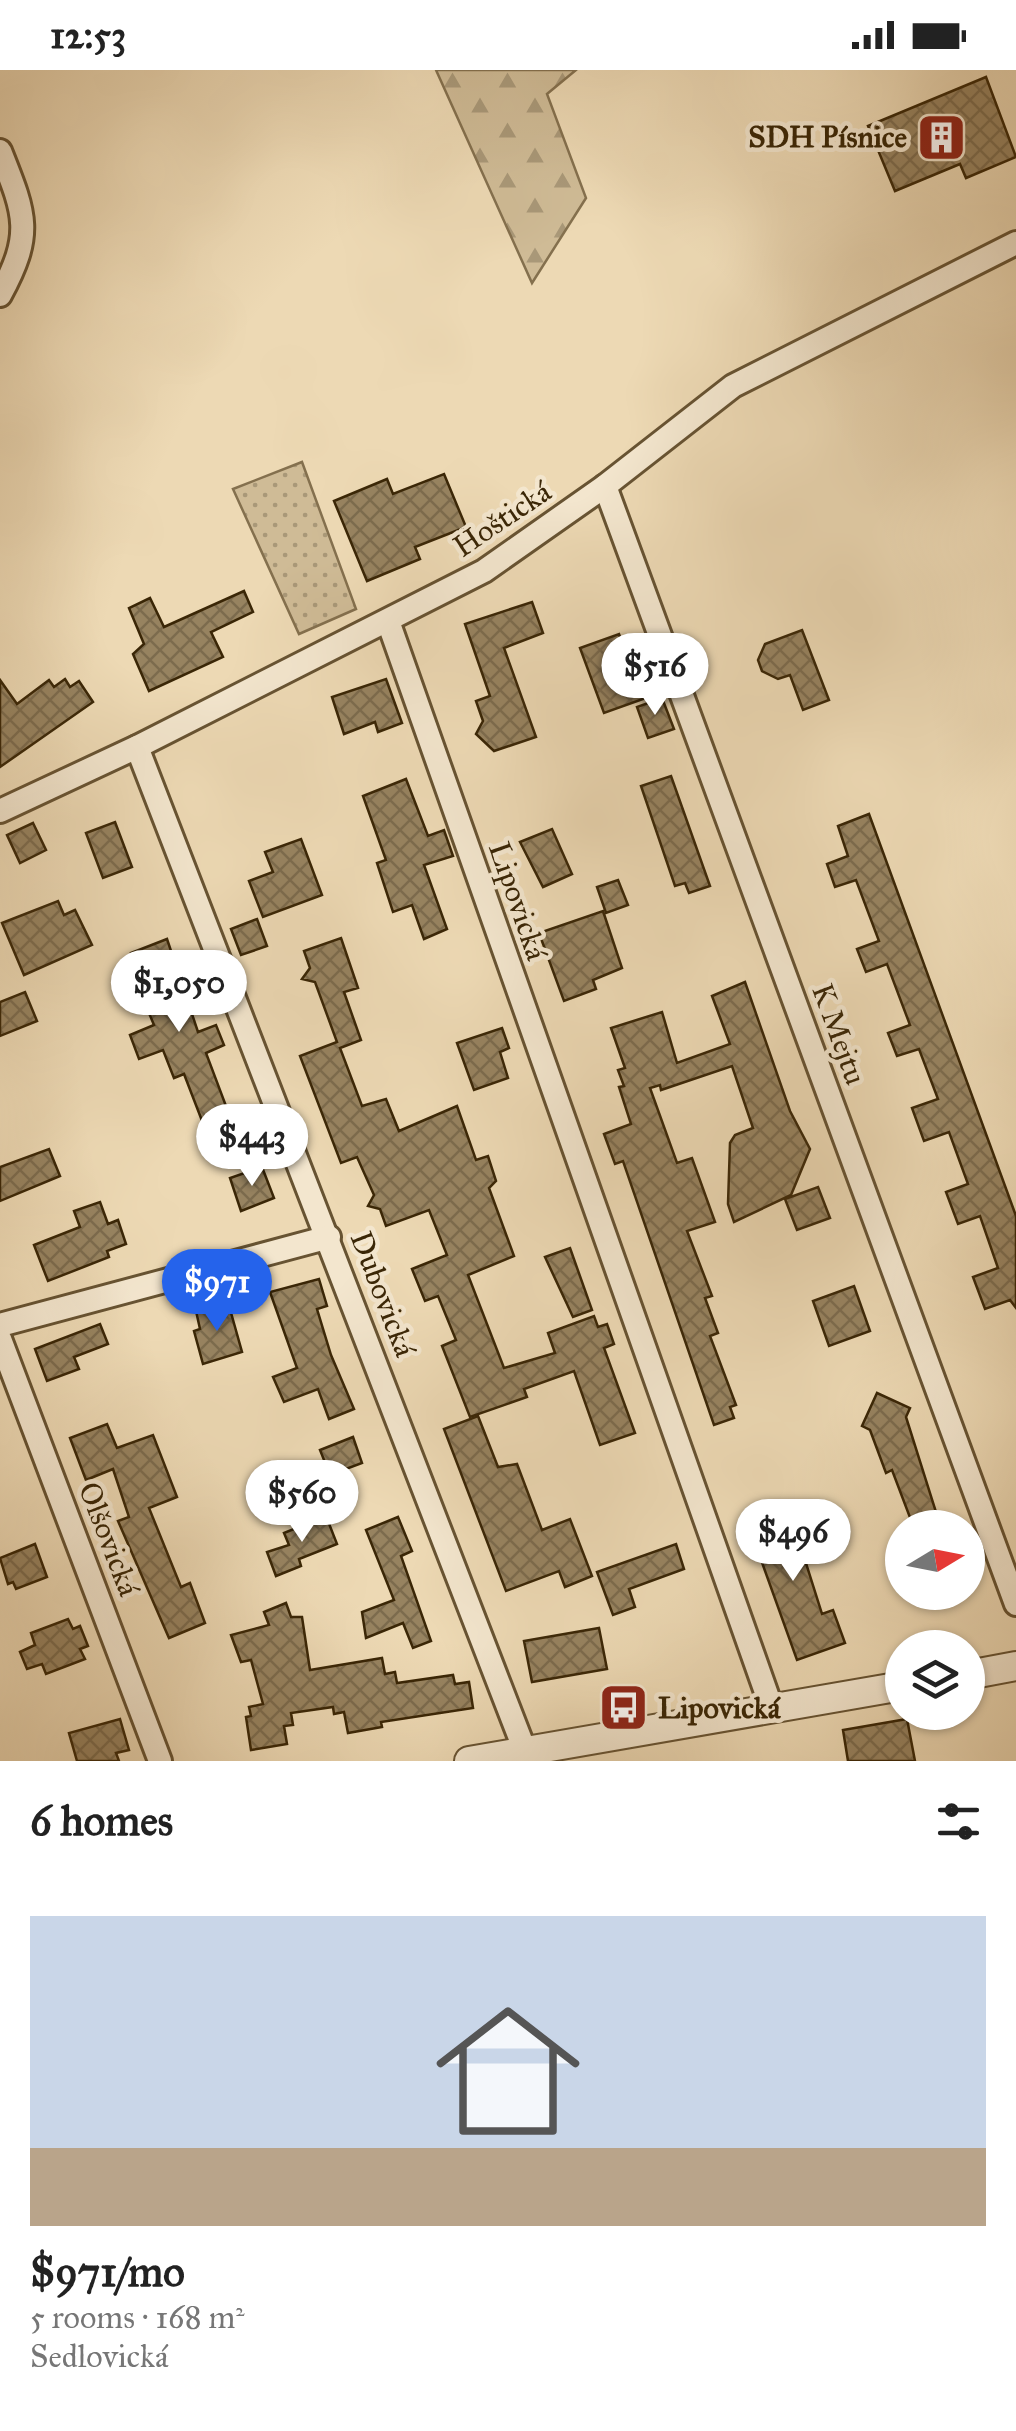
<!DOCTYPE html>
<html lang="en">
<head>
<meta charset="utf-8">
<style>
  body { margin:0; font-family:"IM FELL Great Primer",serif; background:#f6f6f6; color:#222; height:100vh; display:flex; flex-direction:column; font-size:38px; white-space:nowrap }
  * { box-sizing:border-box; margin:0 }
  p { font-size:32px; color:#767676 }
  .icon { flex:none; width:55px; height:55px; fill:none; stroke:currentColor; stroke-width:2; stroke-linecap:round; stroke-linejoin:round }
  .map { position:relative; height:1691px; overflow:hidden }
  .panel { display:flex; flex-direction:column; background:#fff; flex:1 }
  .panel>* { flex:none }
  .needle { width:65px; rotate:80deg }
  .controls { position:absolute; left:885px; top:1440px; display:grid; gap:20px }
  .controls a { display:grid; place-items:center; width:100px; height:100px; border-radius:50%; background:#fff; box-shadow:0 2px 8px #0004; font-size:50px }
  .price { position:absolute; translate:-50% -85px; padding:0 22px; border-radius:35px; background:#fff; color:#222; font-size:32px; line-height:65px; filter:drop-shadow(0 2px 5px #0008) }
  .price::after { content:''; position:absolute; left:50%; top:60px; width:30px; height:22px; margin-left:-15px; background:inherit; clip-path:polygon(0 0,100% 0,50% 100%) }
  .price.active { background:#2563eb; color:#fff }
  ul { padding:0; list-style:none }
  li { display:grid; align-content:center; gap:20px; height:530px; padding:0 30px }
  li span { display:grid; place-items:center; height:310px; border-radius:0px; color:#555 }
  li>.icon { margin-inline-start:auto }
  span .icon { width:180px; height:180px; fill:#fffc; stroke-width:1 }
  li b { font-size:42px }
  h2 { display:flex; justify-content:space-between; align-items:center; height:120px; padding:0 30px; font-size:42px }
  .status { display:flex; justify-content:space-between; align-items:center; height:70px; padding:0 50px; background:#fff; direction:ltr }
  .status svg { height:28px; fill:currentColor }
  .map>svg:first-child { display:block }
</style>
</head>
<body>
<div class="status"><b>12:53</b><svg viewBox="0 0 49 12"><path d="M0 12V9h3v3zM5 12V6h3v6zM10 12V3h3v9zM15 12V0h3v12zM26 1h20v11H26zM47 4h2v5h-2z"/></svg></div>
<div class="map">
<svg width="1016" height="1691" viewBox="0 0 1016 1691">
  <defs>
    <pattern id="green-dots" width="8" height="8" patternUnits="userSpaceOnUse" patternTransform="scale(2.5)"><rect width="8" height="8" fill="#cfbb96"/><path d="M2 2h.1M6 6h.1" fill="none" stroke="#a99878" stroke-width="1.8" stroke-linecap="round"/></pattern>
    <pattern id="forest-firs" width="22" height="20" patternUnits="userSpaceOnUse" patternTransform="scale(2.5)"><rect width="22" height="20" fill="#cfbb96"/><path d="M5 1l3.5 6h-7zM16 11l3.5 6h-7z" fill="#a99878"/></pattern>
    <pattern id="building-cross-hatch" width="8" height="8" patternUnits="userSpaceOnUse" patternTransform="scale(2.5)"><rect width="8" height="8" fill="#978360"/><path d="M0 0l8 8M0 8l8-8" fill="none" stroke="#7c6b4d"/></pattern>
  </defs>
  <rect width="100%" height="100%" fill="#edd9b4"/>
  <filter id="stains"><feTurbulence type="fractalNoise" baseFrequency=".002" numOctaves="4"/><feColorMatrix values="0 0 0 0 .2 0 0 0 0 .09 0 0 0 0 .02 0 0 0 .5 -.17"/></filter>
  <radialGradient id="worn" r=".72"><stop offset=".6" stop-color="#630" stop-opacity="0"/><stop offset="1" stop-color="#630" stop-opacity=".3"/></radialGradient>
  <!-- green -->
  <path fill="url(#green-dots)" stroke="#84704e" stroke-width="2.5" d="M 302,392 L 356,539 L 299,564 L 233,419 Z"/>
  <!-- forest -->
  <path fill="url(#forest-firs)" stroke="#84704e" stroke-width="2.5" d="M 436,0 L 576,0 L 547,24 L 586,128 L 532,213 Z"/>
  <!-- building -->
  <g fill="url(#building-cross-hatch)" stroke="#3a2606" stroke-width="2.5">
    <path d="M 986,7 L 1016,87 L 966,108 L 960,94 L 895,121 L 868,56 Z"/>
    <path d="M 444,404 L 466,457 L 415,477 L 420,489 L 367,511 L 334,431 L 387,409 L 393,424 Z"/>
    <path d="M 244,521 L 253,542 L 211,562 L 223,587 L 149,621 L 133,584 L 144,574 L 129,538 L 150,528 L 164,557 Z"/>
    <path d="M 532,532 L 543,563 L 504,578 L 536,667 L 494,681 L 476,664 L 483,651 L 476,631 L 490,626 L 465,554 Z"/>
    <path d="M 802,560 L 829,630 L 803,640 L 790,605 L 778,609 L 762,601 L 758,590 L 765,574 Z"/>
    <path d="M 619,564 L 643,629 L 604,643 L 580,578 Z"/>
    <path d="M 65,609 L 70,617 L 79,611 L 93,632 L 0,697 L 0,610 L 17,634 L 49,610 L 54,617 Z"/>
    <path d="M 386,609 L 402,653 L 378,662 L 375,652 L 344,664 L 332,627 Z"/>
    <path d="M 662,628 L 674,659 L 648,668 L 637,637 Z"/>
    <path d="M 671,706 L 710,816 L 689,823 L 685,813 L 675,816 L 641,716 Z"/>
    <path d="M 406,709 L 428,766 L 444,760 L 453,786 L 424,795 L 447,859 L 424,869 L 412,835 L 393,842 L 377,793 L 386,790 L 363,726 Z"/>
    <path d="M 869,744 L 1016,1146 L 1016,1238 L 1010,1230 L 985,1239 L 973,1207 L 998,1198 L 980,1146 L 958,1154 L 946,1122 L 968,1114 L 949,1062 L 924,1071 L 912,1038 L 938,1029 L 919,979 L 897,986 L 888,963 L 910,955 L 887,894 L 866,902 L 857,879 L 879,871 L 856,810 L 835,817 L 827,794 L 848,786 L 838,756 Z"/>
    <path d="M 115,752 L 132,797 L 103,808 L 86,763 Z"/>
    <path d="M 33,753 L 46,780 L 20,793 L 7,765 Z"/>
    <path d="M 552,759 L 572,804 L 543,817 L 520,772 Z"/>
    <path d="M 301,769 L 322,825 L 263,847 L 249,811 L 273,802 L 265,782 Z"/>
    <path d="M 618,810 L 628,835 L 606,843 L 597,817 Z"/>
    <path d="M 58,831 L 64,845 L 75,840 L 92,875 L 24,905 L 2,853 Z"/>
    <path d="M 603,841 L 622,898 L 593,910 L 596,919 L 564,931 L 539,863 Z"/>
    <path d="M 257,849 L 267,876 L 241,885 L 231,859 Z"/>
    <path d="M 341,868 L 358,918 L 344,922 L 361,970 L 340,978 L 362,1036 L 386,1029 L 399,1061 L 457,1036 L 476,1090 L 488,1086 L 496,1111 L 489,1118 L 514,1186 L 468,1205 L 504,1298 L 555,1283 L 548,1263 L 594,1246 L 598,1257 L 607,1254 L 614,1274 L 604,1278 L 635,1363 L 600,1375 L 574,1301 L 524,1319 L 527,1327 L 470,1347 L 442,1276 L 456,1270 L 438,1226 L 425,1231 L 412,1199 L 447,1185 L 429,1140 L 386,1156 L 380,1139 L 368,1136 L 374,1125 L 357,1087 L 341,1093 L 300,986 L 337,972 L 315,912 L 302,909 L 310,898 L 304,881 Z"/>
    <path d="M 167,869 L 198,962 L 216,955 L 224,975 L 206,983 L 235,1060 L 209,1069 L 184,1004 L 174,1008 L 163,980 L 139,989 L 130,965 L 154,955 L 136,912 L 141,910 L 131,883 Z"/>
    <path d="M 745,912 L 790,1041 L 810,1079 L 791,1125 L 734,1152 L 728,1134 L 730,1073 L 735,1065 L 753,1058 L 732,996 L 661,1020 L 660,1015 L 650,1018 L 677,1093 L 692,1088 L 715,1152 L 687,1161 L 712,1226 L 705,1228 L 718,1263 L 710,1266 L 736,1335 L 730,1337 L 734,1348 L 714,1355 L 623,1091 L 615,1094 L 604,1064 L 631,1054 L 619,1017 L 624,1016 L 618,1000 L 625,998 L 611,958 L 662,942 L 677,993 L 730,974 L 712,926 Z"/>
    <path d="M 25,922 L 37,951 L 0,966 L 0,932 Z"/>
    <path d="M 502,958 L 509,978 L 500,982 L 508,1008 L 474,1020 L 457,973 Z"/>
    <path d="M 49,1079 L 60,1106 L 0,1131 L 0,1097 Z"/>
    <path d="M 262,1097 L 274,1128 L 241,1141 L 230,1108 Z"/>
    <path d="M 818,1117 L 830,1148 L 797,1160 L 785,1129 Z"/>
    <path d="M 100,1132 L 108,1154 L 118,1150 L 126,1174 L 107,1181 L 109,1187 L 48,1211 L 34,1175 L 80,1157 L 74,1141 Z"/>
    <path d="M 570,1178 L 592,1240 L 573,1247 L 545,1187 Z"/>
    <path d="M 319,1209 L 327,1236 L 317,1239 L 331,1285 L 354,1339 L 329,1349 L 318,1319 L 284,1332 L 273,1307 L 297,1298 L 270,1222 Z"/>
    <path d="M 854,1216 L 870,1261 L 829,1276 L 813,1231 Z"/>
    <path d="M 228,1232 L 242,1282 L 203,1294 L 194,1261 L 200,1259 L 196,1241 Z"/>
    <path d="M 100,1254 L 108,1274 L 74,1287 L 79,1299 L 47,1311 L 35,1279 Z"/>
    <path d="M 877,1323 L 910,1338 L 906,1347 L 941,1458 L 914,1458 L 892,1400 L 886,1403 L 870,1360 L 862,1356 Z"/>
    <path d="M 478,1346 L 498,1397 L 517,1394 L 542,1460 L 570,1449 L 592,1506 L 565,1517 L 559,1501 L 506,1521 L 444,1359 Z"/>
    <path d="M 107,1354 L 117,1378 L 153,1365 L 177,1427 L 149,1438 L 181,1517 L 190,1513 L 205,1553 L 169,1568 L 118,1451 L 129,1447 L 113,1399 L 86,1410 L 70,1368 Z"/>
    <path d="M 353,1367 L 362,1393 L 330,1405 L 320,1380 Z"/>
    <path d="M 787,1433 L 822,1544 L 833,1540 L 845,1573 L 797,1590 L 746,1448 Z"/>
    <path d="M 326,1446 L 337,1474 L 299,1489 L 301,1496 L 276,1506 L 267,1482 L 289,1475 L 284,1463 Z"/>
    <path d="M 398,1447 L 412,1481 L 401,1486 L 431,1571 L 413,1578 L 403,1553 L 366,1568 L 362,1542 L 394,1530 L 366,1460 Z"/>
    <path d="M 35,1474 L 47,1507 L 16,1519 L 13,1512 L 8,1514 L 0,1488 Z"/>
    <path d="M 676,1474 L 684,1499 L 629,1519 L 635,1537 L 613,1545 L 597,1502 Z"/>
    <path d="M 286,1533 L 291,1547 L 302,1547 L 310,1600 L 382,1588 L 385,1604 L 395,1602 L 397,1613 L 453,1605 L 455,1614 L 469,1612 L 473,1638 L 381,1652 L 382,1657 L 348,1663 L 344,1642 L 334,1644 L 333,1637 L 291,1643 L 293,1655 L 284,1656 L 287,1674 L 251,1680 L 246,1647 L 251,1646 L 249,1637 L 263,1634 L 251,1590 L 241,1592 L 231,1565 L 269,1555 L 264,1542 Z"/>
    <path d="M 68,1549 L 73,1559 L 80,1556 L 88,1576 L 80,1579 L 85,1589 L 46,1604 L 42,1594 L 27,1599 L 20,1582 L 35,1575 L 31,1563 Z"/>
    <path d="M 599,1558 L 607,1599 L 532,1612 L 524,1571 Z"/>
    <path d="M 120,1649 L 129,1680 L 116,1683 L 119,1691 L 77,1691 L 69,1663 Z"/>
    <path d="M 907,1649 L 915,1691 L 848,1691 L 843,1660 Z"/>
  </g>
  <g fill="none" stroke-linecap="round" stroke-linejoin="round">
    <defs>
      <g id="minor">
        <path d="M 0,81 C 25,144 34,163 0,225"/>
        <path d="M 605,416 L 1016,1534"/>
        <path d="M 388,551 L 772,1639"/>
        <path d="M 137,677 L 525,1681"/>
        <path d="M 0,741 L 137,677 L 484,501 L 605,416 L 733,316 L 1016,173"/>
        <path d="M 0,1255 L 329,1167"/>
        <path d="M 0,1269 L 160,1691"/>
      </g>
      <g id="tertiary">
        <path d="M 968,1605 L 1016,1596"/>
        <path d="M 469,1691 L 902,1616"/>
      </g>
    </defs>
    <!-- minor casing -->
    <use href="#minor" stroke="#675332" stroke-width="28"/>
    <!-- tertiary casing -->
    <use href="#tertiary" stroke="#675332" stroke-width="32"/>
    <!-- minor -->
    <use href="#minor" stroke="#f3e6ce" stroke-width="22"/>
    <!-- tertiary -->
    <use href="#tertiary" stroke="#f3e6ce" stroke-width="28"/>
  </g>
  <!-- icons -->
  <defs>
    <symbol id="building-square" viewBox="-11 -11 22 22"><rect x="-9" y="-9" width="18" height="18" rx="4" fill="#8f2418" stroke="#f3e6ce"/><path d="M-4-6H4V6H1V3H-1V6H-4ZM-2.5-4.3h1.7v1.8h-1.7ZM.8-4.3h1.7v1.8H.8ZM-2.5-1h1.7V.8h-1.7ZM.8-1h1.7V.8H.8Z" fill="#fff"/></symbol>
    <symbol id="bus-square" viewBox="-11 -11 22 22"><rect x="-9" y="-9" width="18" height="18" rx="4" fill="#8f2418" stroke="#f3e6ce"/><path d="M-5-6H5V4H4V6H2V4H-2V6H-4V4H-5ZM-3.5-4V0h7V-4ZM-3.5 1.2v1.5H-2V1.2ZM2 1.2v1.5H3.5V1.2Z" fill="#fff"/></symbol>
  </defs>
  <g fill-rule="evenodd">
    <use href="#building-square" x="914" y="40" width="55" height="55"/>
    <use href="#bus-square" x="596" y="1610" width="55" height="55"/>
  </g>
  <g text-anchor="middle" stroke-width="9" stroke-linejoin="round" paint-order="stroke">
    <!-- poi labels -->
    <g font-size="30" font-weight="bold" fill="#3a2606" stroke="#f3e6ce" text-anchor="end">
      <text x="907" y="77">SDH Písnice</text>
      <text x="658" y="1648" text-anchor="start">Lipovická</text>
    </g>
    <!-- street labels -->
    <g font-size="30" fill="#3a2606" stroke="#f3e6ce">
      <text transform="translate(502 449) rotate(-34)" y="10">Hoštická</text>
      <text transform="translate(518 831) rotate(71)" y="10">Lipovická</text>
      <text transform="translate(839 964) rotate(70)" y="10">K Mejtu</text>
      <text transform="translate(383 1224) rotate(69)" y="10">Dubovická</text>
      <text transform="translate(109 1469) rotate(69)" y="10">Olšovická</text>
    </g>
  </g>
  <rect width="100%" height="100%" filter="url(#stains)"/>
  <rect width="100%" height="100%" fill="url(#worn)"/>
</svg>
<div class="controls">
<a><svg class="needle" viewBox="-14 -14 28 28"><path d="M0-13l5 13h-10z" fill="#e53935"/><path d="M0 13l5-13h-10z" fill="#767676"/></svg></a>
<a><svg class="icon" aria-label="layers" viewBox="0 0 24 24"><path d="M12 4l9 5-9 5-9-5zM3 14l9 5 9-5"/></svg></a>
</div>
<b class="price" style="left:655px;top:648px">$516</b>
<b class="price" style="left:179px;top:965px">$1,050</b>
<b class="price" style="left:252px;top:1119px">$443</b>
<b class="price active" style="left:217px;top:1264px">$971</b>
<b class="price" style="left:302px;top:1475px">$560</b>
<b class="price" style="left:793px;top:1514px">$496</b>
</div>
<section class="panel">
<h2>6 homes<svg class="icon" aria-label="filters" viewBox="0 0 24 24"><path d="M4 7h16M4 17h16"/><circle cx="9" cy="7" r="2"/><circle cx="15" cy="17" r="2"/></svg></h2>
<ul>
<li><span style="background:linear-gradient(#c9d6e8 75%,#b9a48a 0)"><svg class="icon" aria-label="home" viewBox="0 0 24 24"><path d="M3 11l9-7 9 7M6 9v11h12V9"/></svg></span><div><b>$971/mo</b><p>5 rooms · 168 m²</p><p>Sedlovická</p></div></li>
</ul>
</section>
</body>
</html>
